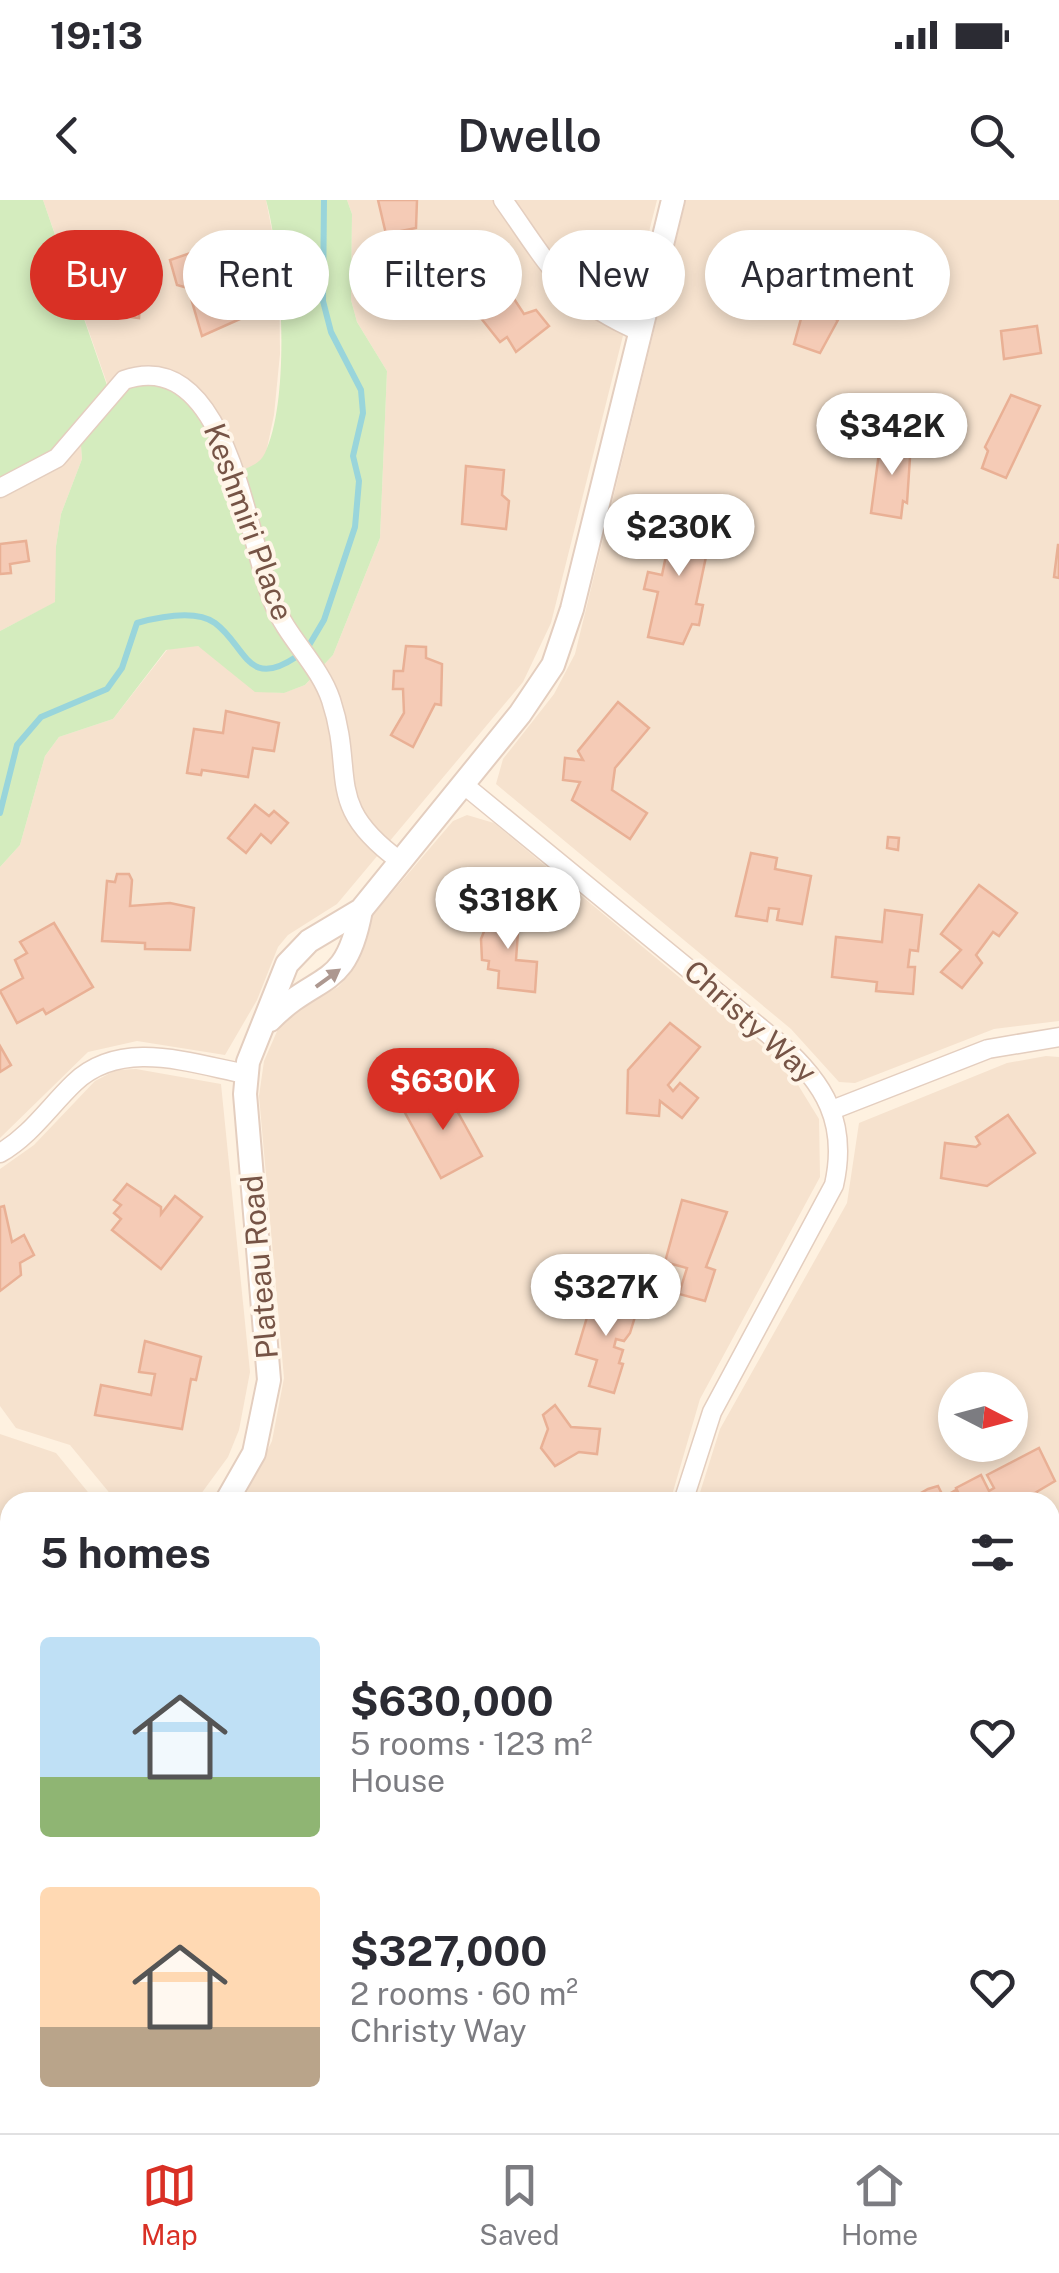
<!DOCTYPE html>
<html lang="en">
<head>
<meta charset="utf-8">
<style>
  body { margin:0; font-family:"Public Sans",sans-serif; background:#f7f7f7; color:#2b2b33; height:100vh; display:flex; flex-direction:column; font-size:38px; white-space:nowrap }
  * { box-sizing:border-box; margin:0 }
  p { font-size:32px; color:#7c7c81 }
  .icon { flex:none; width:55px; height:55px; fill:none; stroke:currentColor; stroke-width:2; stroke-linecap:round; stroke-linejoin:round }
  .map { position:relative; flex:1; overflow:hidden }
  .side { position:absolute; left:0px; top:1292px; width:1060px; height:642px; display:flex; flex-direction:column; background:#fff; border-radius:30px 30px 0 0; box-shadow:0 5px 15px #0003 }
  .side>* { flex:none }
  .hud { position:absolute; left:30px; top:30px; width:1000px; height:90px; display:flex; gap:20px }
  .needle { width:65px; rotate:96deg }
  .tools { position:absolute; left:938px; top:1172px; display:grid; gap:20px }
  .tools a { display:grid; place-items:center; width:90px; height:90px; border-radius:50%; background:#fff; box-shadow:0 5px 15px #0003; font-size:50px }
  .price { position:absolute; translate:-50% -85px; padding:0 22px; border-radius:35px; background:#fff; color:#222; font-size:32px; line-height:65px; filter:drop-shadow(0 2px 5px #0008) }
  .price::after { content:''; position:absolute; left:50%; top:60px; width:30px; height:22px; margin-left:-15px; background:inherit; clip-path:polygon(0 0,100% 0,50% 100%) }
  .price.on { background:#d93025; color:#fff }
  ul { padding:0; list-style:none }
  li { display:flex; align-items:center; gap:30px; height:250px; padding:0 40px }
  li span { display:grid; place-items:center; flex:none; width:280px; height:200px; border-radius:10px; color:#555 }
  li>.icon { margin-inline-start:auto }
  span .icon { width:120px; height:120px; fill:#fffc; stroke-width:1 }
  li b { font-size:42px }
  h2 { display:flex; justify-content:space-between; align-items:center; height:120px; padding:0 40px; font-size:42px }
  .tag { padding:0 35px; border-radius:45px; background:#fff; box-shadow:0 5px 15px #0003; font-size:35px; line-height:90px }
  .tag.on { background:#d93025; color:#fff }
  .status { display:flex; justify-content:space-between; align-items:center; height:70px; padding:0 50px; background:#fff; direction:ltr }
  .status svg { height:28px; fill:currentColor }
  header { display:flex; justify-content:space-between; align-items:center; height:130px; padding:0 40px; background:#fff; font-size:45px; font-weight:600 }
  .tabs { display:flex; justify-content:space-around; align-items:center; height:140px; border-top:2px solid #e1e1e2; background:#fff; font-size:28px; color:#7c7c81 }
  .tabs a { display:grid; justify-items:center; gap:5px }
  .tabs .on { color:#d93025 }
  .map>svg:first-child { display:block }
</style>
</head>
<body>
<div class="status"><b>19:13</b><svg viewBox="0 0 49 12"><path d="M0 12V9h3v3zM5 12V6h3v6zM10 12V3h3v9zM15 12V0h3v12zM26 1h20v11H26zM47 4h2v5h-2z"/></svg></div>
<header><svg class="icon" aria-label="back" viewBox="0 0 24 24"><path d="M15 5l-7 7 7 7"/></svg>Dwello<svg class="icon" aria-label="search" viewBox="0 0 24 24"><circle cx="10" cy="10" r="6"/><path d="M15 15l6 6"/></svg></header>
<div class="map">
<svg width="1059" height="1933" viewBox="0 0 1059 1933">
  <rect width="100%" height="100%" fill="#fef1e0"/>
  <!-- residential -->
  <g fill="#f6e2ce" fill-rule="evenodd">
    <path d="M 43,0 L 266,0 L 279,67 L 280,154 L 274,215 L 266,253 L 257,265 L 233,273 L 110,192 Z"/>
    <path d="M 347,0 L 657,0 L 551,423 L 523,482 L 337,704 L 288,735 L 278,747 L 257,800 L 225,855 L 137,841 L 88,852 L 0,938 L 0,667 L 20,645 L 45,556 L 59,537 L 113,519 L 167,450 L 185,444 L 198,446 L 216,457 L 255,491 L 283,493 L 305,485 L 333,455 L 380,338 L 387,171 L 357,122 L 351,100 L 352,14 Z"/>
    <path d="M 686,0 L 1059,0 L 1059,821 L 994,829 L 855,883 L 839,882 L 791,829 L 496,584 L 503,559 L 554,494 L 575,454 Z"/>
    <path d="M 80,231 L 82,259 L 61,314 L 56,346 L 56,402 L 0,431 L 0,288 Z"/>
    <path d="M 467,615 L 494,623 L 787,867 L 819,919 L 820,977 L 700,1199 L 670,1302 L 242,1302 L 272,1241 L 284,1178 L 259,896 L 264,861 L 278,829 L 290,813 L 338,787 L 348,776 L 373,715 L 453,621 Z"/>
    <path d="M 1046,856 L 1059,857 L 1059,1587 L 1050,1586 L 1050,1302 L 697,1302 L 720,1229 L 847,1003 L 859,923 L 1007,863 ZM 955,1190 L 1010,1190 L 1010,1245 L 955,1245 Z"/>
    <path d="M 136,869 L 221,884 L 250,1172 L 239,1230 L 228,1257 L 195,1302 L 117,1302 L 70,1245 L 16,1228 L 0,1206 L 0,969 L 34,945 L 95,881 L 116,870 Z"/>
    <path d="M 0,1234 L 56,1253 L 96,1302 L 10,1302 L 10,1503 L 0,1498 Z"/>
    <path d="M 0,1528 L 10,1534 L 10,1654 L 0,1659 Z"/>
    <path d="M 1050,1618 L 1059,1619 L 1059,1933 L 182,1933 L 164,1925 L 1050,1925 Z"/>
    <path d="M 10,1702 L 10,1912 L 0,1914 L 0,1705 Z"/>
    <path d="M 67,1925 L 120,1925 L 127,1933 L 43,1933 Z"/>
  </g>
  <!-- green -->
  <path fill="#d4ecbe" d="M 0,0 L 43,0 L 109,191 L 138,175 L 188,191 L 234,273 C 246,268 259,266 265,253 C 291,198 282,59 266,0 L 347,0 L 352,14 L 351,100 L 357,122 L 387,171 L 380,338 L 333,455 L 305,485 L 284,493 L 255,492 L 198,446 L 166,450 L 113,519 L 59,537 L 45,556 L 20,645 L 0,667 L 0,431 L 55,402 L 56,346 L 61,314 L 82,259 L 80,233 L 0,288 Z"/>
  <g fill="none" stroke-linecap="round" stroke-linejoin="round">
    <!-- stream -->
    <g stroke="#99d5db" stroke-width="6">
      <path d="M 308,447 L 324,420 L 355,327 L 359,281 L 353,256 L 363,213 L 361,190 L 331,132 L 323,101 L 324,0"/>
      <path d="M 0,613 L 17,545 L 41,517 L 107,489 L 122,468 L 137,423 C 159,417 195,409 215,423 C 246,446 247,490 296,457"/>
    </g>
  </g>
  <!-- building -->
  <g fill="#f5cbb6" stroke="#e9b095" stroke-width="2.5">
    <path d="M 378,0 L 417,0 L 416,28 L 386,34 Z"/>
    <path d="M 208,47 L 225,79 L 237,81 L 243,102 L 236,104 L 240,119 L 202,136 L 188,88 L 177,85 L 170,60 Z"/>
    <path d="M 831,54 L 852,63 L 849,69 L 860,75 L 851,100 L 839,96 L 833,118 L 838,120 L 820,153 L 794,144 L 804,108 L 815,99 Z"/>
    <path d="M 499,76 L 524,114 L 536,110 L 549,126 L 516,152 L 507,137 L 500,142 L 480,117 L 485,113 L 471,95 Z"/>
    <path d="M 131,104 L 140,104 L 139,118 L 130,117 Z"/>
    <path d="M 1037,126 L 1041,153 L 1004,159 L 1001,131 Z"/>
    <path d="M 1011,195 L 1040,206 L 1006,278 L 982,268 L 988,251 L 985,247 Z"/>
    <path d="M 881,238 L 911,242 L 907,303 L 903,301 L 901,318 L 871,313 Z"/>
    <path d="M 466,266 L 504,270 L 502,295 L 509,301 L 506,329 L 462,324 Z"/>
    <path d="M 694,304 L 707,352 L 696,404 L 703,405 L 699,425 L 692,424 L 683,444 L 648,437 L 658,392 L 644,389 L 648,372 L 662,375 L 669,341 L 675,342 L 667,312 Z"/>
    <path d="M 26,341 L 29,361 L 10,364 L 11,373 L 0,374 L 0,344 Z"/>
    <path d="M 1058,345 L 1059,345 L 1059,378 L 1054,377 Z"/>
    <path d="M 406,446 L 426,447 L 426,458 L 442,464 L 441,505 L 435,504 L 413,547 L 391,535 L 404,513 L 403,489 L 393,489 L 394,471 L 403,471 Z"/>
    <path d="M 618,502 L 649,528 L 615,568 L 612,590 L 647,613 L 630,639 L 572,600 L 580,582 L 563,580 L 565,558 L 583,560 L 578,551 Z"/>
    <path d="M 226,511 L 279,523 L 274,551 L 253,548 L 248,577 L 202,570 L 201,575 L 187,573 L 194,529 L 223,533 Z"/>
    <path d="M 255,605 L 269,616 L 274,611 L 288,623 L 271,643 L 261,634 L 246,653 L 228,638 Z"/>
    <path d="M 888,637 L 899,638 L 898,650 L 887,648 Z"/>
    <path d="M 751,653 L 777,658 L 775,669 L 811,676 L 802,724 L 777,720 L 779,709 L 769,708 L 767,721 L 736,716 Z"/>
    <path d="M 117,674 L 129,674 L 132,680 L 130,706 L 170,703 L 194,708 L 190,750 L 145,749 L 145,743 L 102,741 L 107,681 L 115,682 Z"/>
    <path d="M 979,685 L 1017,713 L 999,736 L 993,732 L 976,755 L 982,763 L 962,788 L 941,772 L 961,750 L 941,734 Z"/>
    <path d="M 499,703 L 520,705 L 518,728 L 507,731 L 518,732 L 516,760 L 537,762 L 535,792 L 498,788 L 499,771 L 488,769 L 489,761 L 482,760 L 481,739 L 485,729 L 492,729 L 497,722 Z"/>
    <path d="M 885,710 L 922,715 L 918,751 L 910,750 L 908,767 L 915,767 L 913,794 L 876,791 L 877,782 L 832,777 L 836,737 L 882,742 Z"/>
    <path d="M 54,723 L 93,787 L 46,814 L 43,809 L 17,823 L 0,791 L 23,778 L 15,760 L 27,753 L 20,742 Z"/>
    <path d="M 670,823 L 700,847 L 668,885 L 673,891 L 680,883 L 698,898 L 682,918 L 660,901 L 659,916 L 627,913 L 628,870 Z"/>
    <path d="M 0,846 L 11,865 L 0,872 Z"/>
    <path d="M 445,889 L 482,956 L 441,978 L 404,911 Z"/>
    <path d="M 1008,915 L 1035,953 L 987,986 L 941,978 L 945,943 L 976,947 L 980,944 L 976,937 Z"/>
    <path d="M 127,984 L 161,1007 L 161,1014 L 175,996 L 202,1017 L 161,1069 L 112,1030 L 121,1019 L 114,1013 L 121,1005 L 114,1000 Z"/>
    <path d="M 682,1000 L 727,1012 L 706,1067 L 715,1070 L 705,1101 L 679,1094 L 687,1068 L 665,1062 Z"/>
    <path d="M 4,1006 L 12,1042 L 24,1035 L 34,1055 L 20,1063 L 21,1075 L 0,1091 L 0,1007 Z"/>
    <path d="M 594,1094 L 638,1107 L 630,1133 L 624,1141 L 616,1139 L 614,1147 L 623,1150 L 619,1163 L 623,1164 L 614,1193 L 589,1186 L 597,1160 L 576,1154 Z"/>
    <path d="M 145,1141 L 201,1157 L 196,1180 L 191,1179 L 182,1229 L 95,1215 L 101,1185 L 151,1195 L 155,1174 L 139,1172 Z"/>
    <path d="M 555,1205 L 571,1227 L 600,1229 L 597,1254 L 579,1252 L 555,1266 L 541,1248 L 548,1229 L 543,1215 Z"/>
    <path d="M 1039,1248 L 1055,1281 L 1023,1300 L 1026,1302 L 947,1302 L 944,1297 L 956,1290 L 960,1296 L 956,1288 L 981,1275 L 989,1291 L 994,1288 L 987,1275 Z"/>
    <path d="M 938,1286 L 946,1302 L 907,1301 L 928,1289 Z"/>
    <path d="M 0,1584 L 10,1594 L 0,1608 Z"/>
  </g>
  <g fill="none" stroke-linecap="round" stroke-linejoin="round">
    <defs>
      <g id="minor">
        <path d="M 503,0 C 550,66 562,98 641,132"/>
        <path d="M 0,288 L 57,258 L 124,180 C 228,144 247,340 273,402 C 287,438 319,464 331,500 C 356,576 322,604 400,661"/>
        <path d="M 463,584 L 779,843 C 825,883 848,923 834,985 L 712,1212 L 683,1302"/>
        <path d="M 832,910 L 988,849 L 1059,837"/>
        <path d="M 0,953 C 30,936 49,907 74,883 C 121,838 189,863 246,874"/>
        <path d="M 0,1514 L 10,1519"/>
        <path d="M 1050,1601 L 1059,1602"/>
        <path d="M 140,1925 L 151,1933"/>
        <path d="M 0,1927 L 16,1925"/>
      </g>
      <g id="tertiary">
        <path d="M 270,820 C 318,771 346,792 361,710"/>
        <path d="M 226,1302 L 254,1253 L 269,1180 L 245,894 L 248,862 L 287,764 L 309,741 L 361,710 L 520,514 L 553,465 L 572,409 L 673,0"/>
        <path d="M 0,1684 L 10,1680"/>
      </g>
    </defs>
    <!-- minor casing -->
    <use href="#minor" stroke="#e4cebf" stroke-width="21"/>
    <!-- tertiary casing -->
    <use href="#tertiary" stroke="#e4cebf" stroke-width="26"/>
    <!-- minor -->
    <use href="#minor" stroke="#fff" stroke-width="18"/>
    <!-- tertiary -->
    <use href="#tertiary" stroke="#fff" stroke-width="22"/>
  </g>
  <!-- one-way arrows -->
  <defs><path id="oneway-solid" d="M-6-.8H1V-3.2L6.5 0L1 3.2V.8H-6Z" transform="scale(2.5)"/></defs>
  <use fill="#ad9890" href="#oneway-solid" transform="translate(328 778) rotate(-36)"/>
  <g text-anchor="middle" stroke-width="8" stroke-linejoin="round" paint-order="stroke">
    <!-- street labels -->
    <g font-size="30" fill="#765446" stroke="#fff5e8">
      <text transform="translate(248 322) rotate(70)" y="10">Keshmiri Place</text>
      <text transform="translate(750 822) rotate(42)" y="10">Christy Way</text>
      <text transform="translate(260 1067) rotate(-95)" y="10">Plateau Road</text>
    </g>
  </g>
</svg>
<div class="tools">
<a><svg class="needle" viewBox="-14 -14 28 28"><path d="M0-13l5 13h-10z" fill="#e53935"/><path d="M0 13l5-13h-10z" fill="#7c7c81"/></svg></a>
</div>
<b class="price" style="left:892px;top:278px">$342K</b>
<b class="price" style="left:679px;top:379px">$230K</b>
<b class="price" style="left:508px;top:752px">$318K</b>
<b class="price on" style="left:443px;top:933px">$630K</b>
<b class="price" style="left:606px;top:1139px">$327K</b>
<div class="hud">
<a class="tag on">Buy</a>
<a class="tag">Rent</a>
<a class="tag">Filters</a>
<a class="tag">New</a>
<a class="tag">Apartment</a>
</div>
<section class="side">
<h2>5 homes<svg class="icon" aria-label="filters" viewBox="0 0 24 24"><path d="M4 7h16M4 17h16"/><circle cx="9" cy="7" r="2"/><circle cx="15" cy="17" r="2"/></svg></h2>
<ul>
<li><span style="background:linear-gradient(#bfe0f5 70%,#8fb573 0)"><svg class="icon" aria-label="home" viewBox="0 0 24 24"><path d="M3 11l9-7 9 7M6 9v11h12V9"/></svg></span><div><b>$630,000</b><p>5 rooms · 123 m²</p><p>House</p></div><svg class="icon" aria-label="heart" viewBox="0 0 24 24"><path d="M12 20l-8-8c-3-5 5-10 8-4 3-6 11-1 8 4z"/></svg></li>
<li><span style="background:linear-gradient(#ffd9b3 70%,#b9a48a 0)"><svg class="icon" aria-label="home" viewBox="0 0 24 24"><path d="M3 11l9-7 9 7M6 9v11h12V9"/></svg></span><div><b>$327,000</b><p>2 rooms · 60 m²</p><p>Christy Way</p></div><svg class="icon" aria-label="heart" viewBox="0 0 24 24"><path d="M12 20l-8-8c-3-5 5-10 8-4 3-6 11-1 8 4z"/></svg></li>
</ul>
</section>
</div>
<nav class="tabs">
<a class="on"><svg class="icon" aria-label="map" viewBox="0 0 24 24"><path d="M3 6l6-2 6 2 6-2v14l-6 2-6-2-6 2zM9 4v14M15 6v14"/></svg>Map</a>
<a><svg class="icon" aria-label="saved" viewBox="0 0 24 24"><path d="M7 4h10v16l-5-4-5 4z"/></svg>Saved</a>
<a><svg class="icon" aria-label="home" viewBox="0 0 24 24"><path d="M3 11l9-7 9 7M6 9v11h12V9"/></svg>Home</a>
</nav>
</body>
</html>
